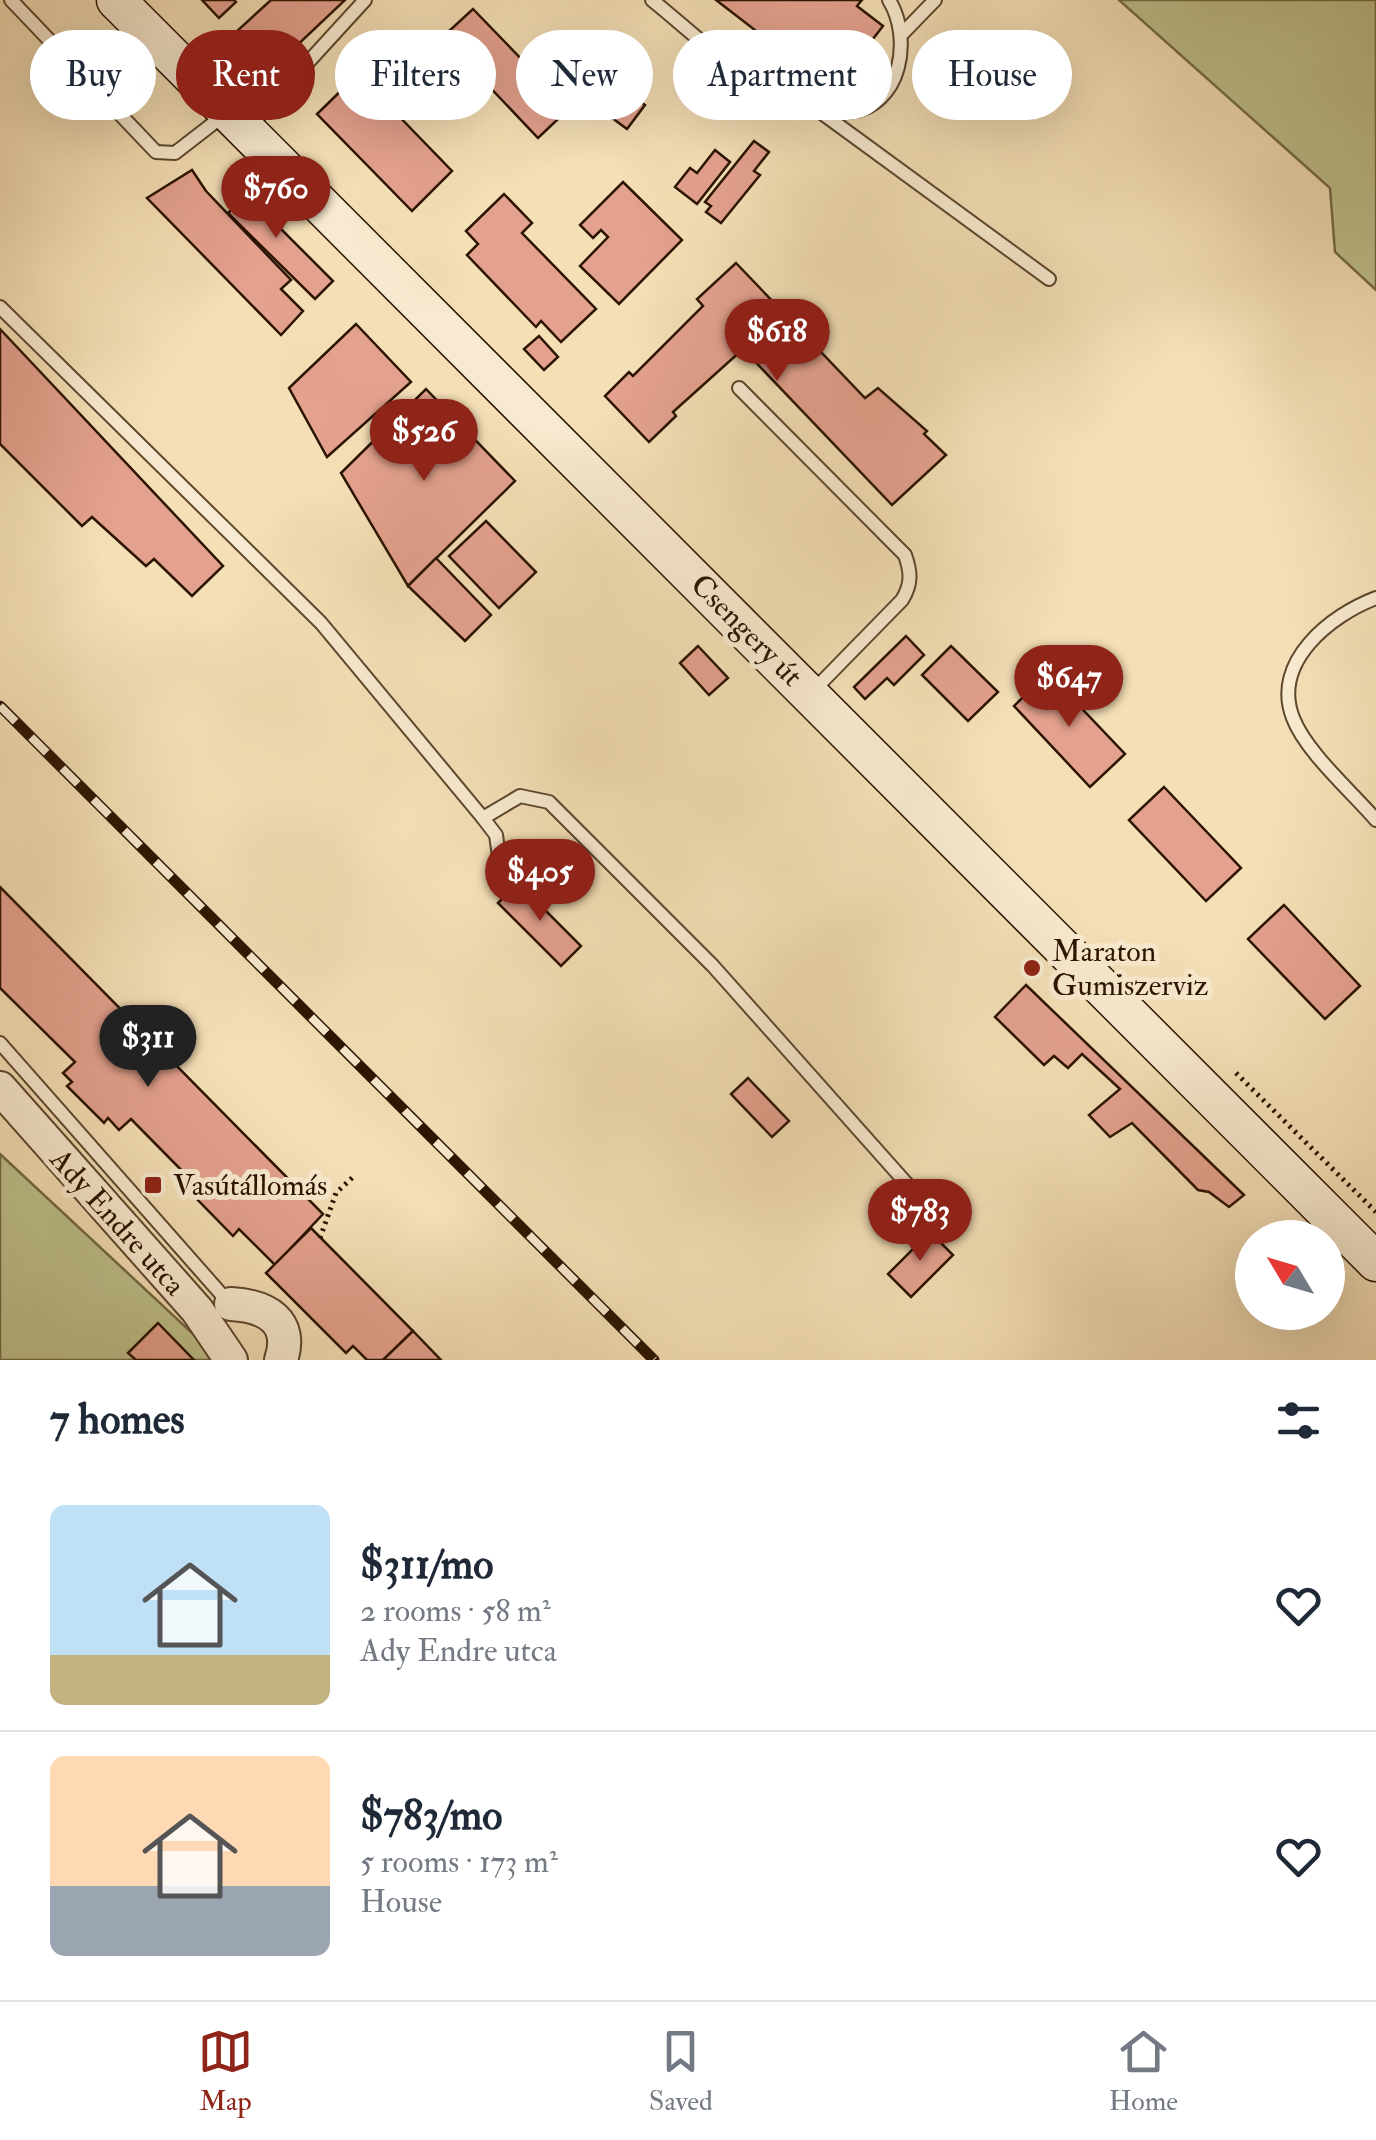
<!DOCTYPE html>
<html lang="en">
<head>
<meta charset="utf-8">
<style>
  body { margin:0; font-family:"IM FELL Double Pica",serif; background:#f6f6f7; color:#1f2937; height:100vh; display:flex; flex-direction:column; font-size:38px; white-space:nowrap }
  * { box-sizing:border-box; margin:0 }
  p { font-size:32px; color:#747a83 }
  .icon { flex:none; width:55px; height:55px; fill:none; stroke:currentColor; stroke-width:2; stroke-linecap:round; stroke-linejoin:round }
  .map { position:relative; height:1360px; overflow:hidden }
  .panel { display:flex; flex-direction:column; background:#fff; flex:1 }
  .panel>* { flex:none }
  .top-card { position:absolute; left:30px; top:30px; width:1318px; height:90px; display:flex; gap:20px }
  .needle { width:65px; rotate:308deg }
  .fabs { position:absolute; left:1235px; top:1220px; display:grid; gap:20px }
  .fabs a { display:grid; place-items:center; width:110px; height:110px; border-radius:50%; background:#fff; box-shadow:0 10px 40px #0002; font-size:50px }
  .price { position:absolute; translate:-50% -85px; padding:0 22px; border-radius:35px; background:#8f2418; color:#fff; font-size:32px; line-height:65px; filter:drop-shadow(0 2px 5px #0008) }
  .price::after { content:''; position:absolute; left:50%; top:60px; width:30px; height:22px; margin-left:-15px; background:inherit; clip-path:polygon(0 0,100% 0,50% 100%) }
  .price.on { background:#222; color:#fff }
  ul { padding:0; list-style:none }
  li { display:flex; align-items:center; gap:30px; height:250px; padding:0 50px }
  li+li { border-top:2px solid #e0e1e3 }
  li span { display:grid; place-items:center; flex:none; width:280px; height:200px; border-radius:15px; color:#555 }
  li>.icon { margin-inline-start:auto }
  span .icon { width:120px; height:120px; fill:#fffc; stroke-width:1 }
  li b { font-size:42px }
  h2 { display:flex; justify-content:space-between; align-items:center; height:120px; padding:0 50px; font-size:42px }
  .pill { padding:0 35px; border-radius:45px; background:#fff; box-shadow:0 10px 40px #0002; font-size:35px; line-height:90px }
  .pill.on { background:#8f2418; color:#fff }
  .tabs { display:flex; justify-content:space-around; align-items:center; height:140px; border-top:2px solid #e0e1e3; background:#fff; font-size:28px; color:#747a83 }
  .tabs a { display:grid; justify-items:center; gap:5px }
  .tabs .on { color:#8f2418 }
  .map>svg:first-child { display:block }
</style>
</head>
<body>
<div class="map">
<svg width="1376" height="1360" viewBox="0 0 1376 1360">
  <rect width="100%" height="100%" fill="#f4dfb6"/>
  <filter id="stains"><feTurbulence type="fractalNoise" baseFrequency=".002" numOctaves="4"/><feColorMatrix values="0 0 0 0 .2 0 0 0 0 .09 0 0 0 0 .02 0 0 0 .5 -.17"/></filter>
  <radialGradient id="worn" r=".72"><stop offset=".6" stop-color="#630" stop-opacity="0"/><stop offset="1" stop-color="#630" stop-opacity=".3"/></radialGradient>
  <!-- green -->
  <g fill="#bec18c" stroke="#746a46" stroke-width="2.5">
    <path d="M 1119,0 L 1376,0 L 1376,290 L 1335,252 L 1330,188 Z"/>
    <path d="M 0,1154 L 221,1360 L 0,1360 Z"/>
  </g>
  <!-- building -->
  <g fill="#e4a18e" stroke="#2b1400" stroke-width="2.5">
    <path d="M 202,0 L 234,0 L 236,2 L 219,18 Z"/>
    <path d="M 271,0 L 345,0 L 271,70 L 236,32 Z"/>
    <path d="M 716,0 L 862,0 L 857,6 L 883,26 L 848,71 L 823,51 L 808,71 Z"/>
    <path d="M 473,9 L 532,70 L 538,65 L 575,103 L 538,138 L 463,59 L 469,54 L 448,32 Z"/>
    <path d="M 358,74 L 452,171 L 412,211 L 317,114 Z"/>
    <path d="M 617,85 L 645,105 L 627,129 L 600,109 Z"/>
    <path d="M 754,141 L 769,152 L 754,171 L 760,175 L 721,223 L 706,212 L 711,206 L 705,202 Z"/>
    <path d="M 715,150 L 730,162 L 697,204 L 675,187 L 690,168 L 697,173 Z"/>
    <path d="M 192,170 L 206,191 L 291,280 L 281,289 L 303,311 L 281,335 L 147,198 Z"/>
    <path d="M 238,177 L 251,189 L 247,195 L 333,281 L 315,299 L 228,213 L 237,205 L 223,192 Z"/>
    <path d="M 623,182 L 682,240 L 619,304 L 580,266 L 608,237 L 601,230 L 593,238 L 580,225 Z"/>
    <path d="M 504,194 L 532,223 L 522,233 L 596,309 L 561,342 L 541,321 L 536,327 L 467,255 L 478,244 L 466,231 Z"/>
    <path d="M 736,263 L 865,398 L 878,388 L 927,431 L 924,434 L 946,455 L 892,505 L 743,349 L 673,412 L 676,416 L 649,442 L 605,396 L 629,372 L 633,376 L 703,306 L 697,299 Z"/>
    <path d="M 356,324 L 411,382 L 327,457 L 289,388 Z"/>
    <path d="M 0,329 L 223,566 L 192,596 L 154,559 L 146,566 L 92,517 L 82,526 L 0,444 Z"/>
    <path d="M 539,336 L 558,357 L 544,370 L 524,349 Z"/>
    <path d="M 426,389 L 515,481 L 408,586 L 341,473 Z"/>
    <path d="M 486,521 L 536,572 L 499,608 L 449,556 Z"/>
    <path d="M 436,558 L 491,615 L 465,641 L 408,586 Z"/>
    <path d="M 906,636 L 924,655 L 894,685 L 887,678 L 865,699 L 854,687 Z"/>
    <path d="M 698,646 L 728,678 L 709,695 L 680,663 Z"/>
    <path d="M 951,646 L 998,692 L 968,721 L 922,675 Z"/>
    <path d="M 1048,673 L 1125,754 L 1090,787 L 1014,706 Z"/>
    <path d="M 1164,787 L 1241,868 L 1206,901 L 1129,820 Z"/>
    <path d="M 518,883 L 581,946 L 561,966 L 498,903 Z"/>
    <path d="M 0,887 L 323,1214 L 275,1265 L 239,1229 L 233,1236 L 192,1194 L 199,1188 L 131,1119 L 119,1130 L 108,1118 L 104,1123 L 67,1086 L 72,1082 L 63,1073 L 75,1062 L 0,988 Z"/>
    <path d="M 1284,905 L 1360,986 L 1325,1019 L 1248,939 Z"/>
    <path d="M 1026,985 L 1244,1195 L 1229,1207 L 1209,1192 L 1198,1190 L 1132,1123 L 1110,1137 L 1089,1115 L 1120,1089 L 1082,1054 L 1068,1068 L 1054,1056 L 1044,1065 L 995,1017 Z"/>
    <path d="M 748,1078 L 789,1121 L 772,1137 L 731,1094 Z"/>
    <path d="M 311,1228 L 413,1331 L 383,1360 L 367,1360 L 353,1346 L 346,1353 L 266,1273 Z"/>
    <path d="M 930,1232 L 953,1255 L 911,1297 L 888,1274 Z"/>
    <path d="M 158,1323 L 194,1360 L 136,1360 L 128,1353 Z"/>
    <path d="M 413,1331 L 441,1360 L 383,1360 Z"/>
  </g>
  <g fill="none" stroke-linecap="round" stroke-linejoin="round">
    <defs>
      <g id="service">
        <path d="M 11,0 L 156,152 L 175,153 L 224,115"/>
        <path d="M 652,0 C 703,41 751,92 815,108 L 1049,279"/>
        <path d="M 903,33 L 935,0"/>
        <path d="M 817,108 C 827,110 839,113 848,112 C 903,107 912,37 889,0"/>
        <path d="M 248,128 L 365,0"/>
        <path d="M 0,307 L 321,623 L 483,818 L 520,796 L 549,802 L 713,966 L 931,1211"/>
        <path d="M 739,388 L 905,555 C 911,572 912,584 902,600 L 812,692"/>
        <path d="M 1376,598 C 1331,615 1271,662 1293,718 C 1306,752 1352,792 1376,820"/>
        <path d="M 483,818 L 496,835 L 500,863"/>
        <path d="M 0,1043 L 229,1303"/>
      </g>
      <g id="tertiary">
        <path d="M 0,1088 L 197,1310 L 231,1360"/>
        <path d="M 231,1304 C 266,1306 294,1321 281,1360"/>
      </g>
      <path id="secondary" d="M 116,0 L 1376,1262"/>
    </defs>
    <!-- service casing -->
    <use href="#service" stroke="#5d472e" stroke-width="16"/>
    <!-- tertiary casing -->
    <use href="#tertiary" stroke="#5d472e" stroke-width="36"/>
    <!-- secondary casing -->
    <use href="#secondary" stroke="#2b1400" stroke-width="41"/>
    <!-- path -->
    <g stroke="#2b1400" stroke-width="5" stroke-dasharray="2.5 5" stroke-linecap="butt">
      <path d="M 1236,1073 L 1376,1212"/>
      <path d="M 320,1238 L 336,1193 L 354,1176"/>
    </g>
    <!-- service -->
    <use href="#service" stroke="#f8ead0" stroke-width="12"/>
    <!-- tertiary -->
    <use href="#tertiary" stroke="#f8ead0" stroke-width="32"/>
    <!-- secondary -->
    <use href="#secondary" stroke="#f8ead0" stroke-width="38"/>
    <defs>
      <path id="rail" d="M 0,706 L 654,1360"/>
    </defs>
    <!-- rail casing -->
    <use href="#rail" stroke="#2b1400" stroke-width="11"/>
    <!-- rail -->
    <use href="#rail" stroke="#f8ead0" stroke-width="8" stroke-dasharray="22" stroke-linecap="butt"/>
  </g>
  <!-- markers -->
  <g fill="#8f2418" stroke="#f8ead0" stroke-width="4">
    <circle cx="1032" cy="968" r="10"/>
    <rect x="143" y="1175" width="20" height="20" rx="5"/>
  </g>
  <g text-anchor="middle" stroke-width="10" stroke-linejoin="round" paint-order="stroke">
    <!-- street labels -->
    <g font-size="30" fill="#2b1400" stroke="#f8ead0">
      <text transform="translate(747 630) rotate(45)" y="10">Csengery út</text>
      <text transform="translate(118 1222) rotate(48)" y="10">Ady Endre utca</text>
    </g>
    <!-- poi labels -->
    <g font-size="30" fill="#2b1400" stroke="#f8ead0" text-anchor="start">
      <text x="1052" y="961">Maraton<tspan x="1052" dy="34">Gumiszerviz</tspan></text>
      <text x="173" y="1195">Vasútállomás</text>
    </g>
  </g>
  <rect width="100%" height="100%" filter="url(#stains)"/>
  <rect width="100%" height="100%" fill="url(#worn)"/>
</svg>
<div class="fabs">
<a><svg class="needle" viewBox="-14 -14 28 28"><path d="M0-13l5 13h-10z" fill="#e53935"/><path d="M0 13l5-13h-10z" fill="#747a83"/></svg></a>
</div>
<b class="price" style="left:276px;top:241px">$760</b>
<b class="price" style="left:777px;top:384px">$618</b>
<b class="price" style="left:424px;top:484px">$526</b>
<b class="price" style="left:1069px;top:730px">$647</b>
<b class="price" style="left:540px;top:924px">$405</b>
<b class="price on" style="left:148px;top:1090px">$311</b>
<b class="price" style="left:920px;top:1264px">$783</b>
<div class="top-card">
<a class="pill">Buy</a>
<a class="pill on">Rent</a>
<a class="pill">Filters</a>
<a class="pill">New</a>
<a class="pill">Apartment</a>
<a class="pill">House</a>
</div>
</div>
<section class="panel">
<h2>7 homes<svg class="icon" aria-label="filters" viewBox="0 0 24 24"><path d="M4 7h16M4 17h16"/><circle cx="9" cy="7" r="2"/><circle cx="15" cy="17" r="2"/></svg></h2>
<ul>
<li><span style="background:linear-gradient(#bfe0f5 75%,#c2b280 0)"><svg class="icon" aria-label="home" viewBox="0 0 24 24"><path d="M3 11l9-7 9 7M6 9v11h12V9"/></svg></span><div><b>$311/mo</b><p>2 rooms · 58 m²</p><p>Ady Endre utca</p></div><svg class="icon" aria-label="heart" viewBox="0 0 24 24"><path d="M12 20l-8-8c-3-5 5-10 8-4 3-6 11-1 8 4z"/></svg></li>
<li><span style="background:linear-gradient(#ffd9b3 65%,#9aa5b1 0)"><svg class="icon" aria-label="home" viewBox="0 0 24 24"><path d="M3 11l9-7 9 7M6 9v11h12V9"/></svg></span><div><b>$783/mo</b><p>5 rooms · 173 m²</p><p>House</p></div><svg class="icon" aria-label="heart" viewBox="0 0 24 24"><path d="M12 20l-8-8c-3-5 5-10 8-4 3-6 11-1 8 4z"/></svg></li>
</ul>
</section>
<nav class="tabs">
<a class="on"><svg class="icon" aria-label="map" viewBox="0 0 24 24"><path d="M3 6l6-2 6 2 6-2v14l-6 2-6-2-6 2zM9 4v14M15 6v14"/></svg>Map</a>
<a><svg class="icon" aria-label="saved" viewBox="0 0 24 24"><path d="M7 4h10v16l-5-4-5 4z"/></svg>Saved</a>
<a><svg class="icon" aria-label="home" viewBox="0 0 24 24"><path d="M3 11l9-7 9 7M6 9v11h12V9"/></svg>Home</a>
</nav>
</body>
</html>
